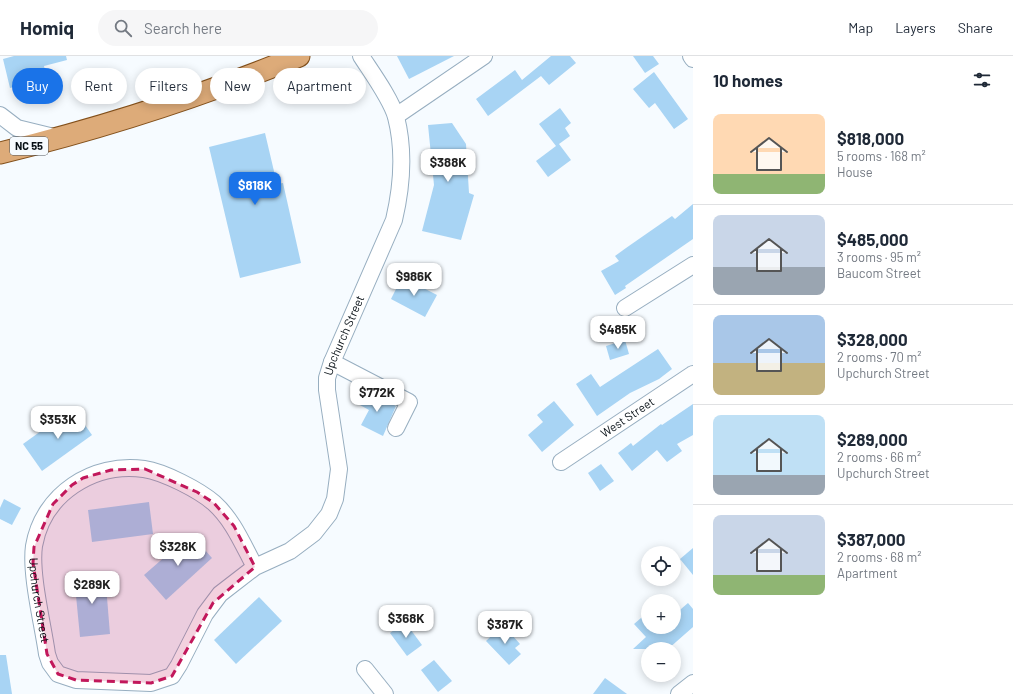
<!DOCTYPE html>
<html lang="en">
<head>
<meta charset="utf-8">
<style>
  body { margin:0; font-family:Barlow,sans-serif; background:#f6f6f7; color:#1f2937; height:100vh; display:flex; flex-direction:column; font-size:15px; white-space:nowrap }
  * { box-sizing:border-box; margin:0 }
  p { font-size:13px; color:#747a83 }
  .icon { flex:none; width:22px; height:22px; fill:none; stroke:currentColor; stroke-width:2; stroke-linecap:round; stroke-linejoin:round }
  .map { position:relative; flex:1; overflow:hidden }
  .side { display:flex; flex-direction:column; background:#fff; width:320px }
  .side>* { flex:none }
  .hud { position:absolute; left:12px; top:12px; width:380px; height:36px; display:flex; gap:8px }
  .fabs { position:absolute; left:641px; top:490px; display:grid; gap:8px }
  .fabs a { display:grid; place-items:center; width:40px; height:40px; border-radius:50%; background:#fff; box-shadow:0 2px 10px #0003; font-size:20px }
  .price { position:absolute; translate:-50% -34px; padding:0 9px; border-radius:8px; background:#fff; color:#222; font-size:13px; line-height:26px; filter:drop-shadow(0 1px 2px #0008) }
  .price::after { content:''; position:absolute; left:50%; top:24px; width:12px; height:9px; margin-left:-6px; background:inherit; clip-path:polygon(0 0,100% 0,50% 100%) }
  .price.on { background:#1a73e8; color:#fff }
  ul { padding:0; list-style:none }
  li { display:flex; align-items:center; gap:12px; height:100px; padding:0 20px }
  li+li { border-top:1px solid #e0e1e3 }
  li span { display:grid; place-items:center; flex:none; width:112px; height:80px; border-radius:8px; color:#555 }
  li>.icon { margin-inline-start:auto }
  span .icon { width:48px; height:48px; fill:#fffc; stroke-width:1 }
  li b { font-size:17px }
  h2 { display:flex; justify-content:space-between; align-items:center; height:48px; padding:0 20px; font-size:17px }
  .tag { padding:0 14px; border-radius:18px; background:#fff; box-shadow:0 2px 10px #0003; font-size:14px; line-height:36px }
  .tag.on { background:#1a73e8; color:#fff }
  header { display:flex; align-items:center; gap:24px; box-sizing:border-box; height:56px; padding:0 20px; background:#fff; border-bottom:1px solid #e0e1e3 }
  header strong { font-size:19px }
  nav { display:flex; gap:22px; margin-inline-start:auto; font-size:14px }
  .search { width:280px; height:36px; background:#f6f6f7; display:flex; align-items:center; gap:10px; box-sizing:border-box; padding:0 14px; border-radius:22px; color:#747a83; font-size:15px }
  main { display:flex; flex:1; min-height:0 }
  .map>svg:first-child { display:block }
</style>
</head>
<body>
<header>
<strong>Homiq</strong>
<div class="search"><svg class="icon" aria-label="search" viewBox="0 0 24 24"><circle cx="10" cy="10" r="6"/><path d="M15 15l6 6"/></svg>Search here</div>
<nav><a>Map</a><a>Layers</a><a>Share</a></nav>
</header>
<main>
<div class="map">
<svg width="693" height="638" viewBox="0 0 693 638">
  <rect width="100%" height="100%" fill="#f6fbff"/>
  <!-- building -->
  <g fill="#a8d4f4">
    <path d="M 14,0 L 66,0 L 67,4 L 44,10 L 47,22 L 10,32 L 3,3 Z"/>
    <path d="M 397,0 L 454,0 L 409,23 Z"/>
    <path d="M 551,0 L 570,0 L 576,7 L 549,29 L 541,20 L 488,60 L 476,43 L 515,14 L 522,24 Z"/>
    <path d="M 633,0 L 653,0 L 659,8 L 645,17 Z"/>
    <path d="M 654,16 L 688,63 L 674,73 L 655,47 L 649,52 L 633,33 Z"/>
    <path d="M 560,52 L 571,67 L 565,72 L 570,80 L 559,88 L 571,104 L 548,121 L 536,105 L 556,90 L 539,68 Z"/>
    <path d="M 452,67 L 466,88 L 469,137 L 474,139 L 461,184 L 422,175 L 434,129 L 428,69 Z"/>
    <path d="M 265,77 L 277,128 L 283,127 L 301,207 L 240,222 L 209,91 Z"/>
    <path d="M 693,148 L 693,183 L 625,230 L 626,232 L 615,239 L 601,215 L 619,205 L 615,200 L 626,192 L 672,160 L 675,163 Z"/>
    <path d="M 402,221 L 437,239 L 425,261 L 391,243 Z"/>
    <path d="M 625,284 L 629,298 L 610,304 L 606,290 Z"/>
    <path d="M 658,293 L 672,313 L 659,323 L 630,337 L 597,360 L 576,328 L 591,318 L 600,331 Z"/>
    <path d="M 367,335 L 396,350 L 383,380 L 361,369 L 369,354 L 360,349 Z"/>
    <path d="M 554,345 L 574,369 L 542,396 L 528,379 L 543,366 L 537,359 Z"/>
    <path d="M 693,348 L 693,379 L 677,388 L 682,395 L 667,406 L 657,394 L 632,415 L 618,397 L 631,387 L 633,390 L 661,368 L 662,369 Z"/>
    <path d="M 73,352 L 92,379 L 42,415 L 23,388 Z"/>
    <path d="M 601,408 L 614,425 L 600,435 L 588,417 Z"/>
    <path d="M 4,443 L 21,452 L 12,469 L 0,463 L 0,452 Z"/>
    <path d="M 149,446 L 153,478 L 92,486 L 88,454 Z"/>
    <path d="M 191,478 L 212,502 L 166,544 L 144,519 Z"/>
    <path d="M 693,492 L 693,519 L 680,503 Z"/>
    <path d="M 105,517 L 110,578 L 80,581 L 74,519 Z"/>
    <path d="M 259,541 L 282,565 L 236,608 L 214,584 Z"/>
    <path d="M 688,547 L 693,553 L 693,571 L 668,593 L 633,593 L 646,581 L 634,568 L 648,556 L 648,571 L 674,571 L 674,559 Z"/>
    <path d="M 405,566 L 422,589 L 407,600 L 390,577 Z"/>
    <path d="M 503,569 L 520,588 L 515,592 L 521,598 L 509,609 L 486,585 Z"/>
    <path d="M 0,599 L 6,599 L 12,638 L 0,638 Z"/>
    <path d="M 434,604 L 452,625 L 438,636 L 421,614 Z"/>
    <path d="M 605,622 L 627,638 L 593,638 Z"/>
  </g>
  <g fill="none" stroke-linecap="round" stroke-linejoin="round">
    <defs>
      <g id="minor">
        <path d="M 691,0 L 693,3"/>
        <path d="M 0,59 L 17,72 L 58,82"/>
        <path d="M 396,60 L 484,0"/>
        <path d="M 625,252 L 693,209"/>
        <path d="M 332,306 L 409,346 L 396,372"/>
        <path id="s1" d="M 561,406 L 693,318"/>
        <path id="s2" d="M 255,511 C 243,489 233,464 214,447 C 199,434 164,416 144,413 C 93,406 43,438 34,490 C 30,518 43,569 47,598 L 50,607 L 58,618 L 76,624 L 151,627 L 172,620 L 179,609 L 205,558 L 220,538 L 255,511 L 290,495 L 314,477 L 329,458 L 335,443 L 339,413 L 327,334 L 327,322 L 332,306 L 394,164 C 402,130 405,96 396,61 C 391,43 372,17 361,0"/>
        <path d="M 365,613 L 385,638"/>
        <path d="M 679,638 L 693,627"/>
      </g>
      <path id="major" d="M 0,97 C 102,72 202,40 299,0"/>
    </defs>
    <!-- minor casing -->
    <use href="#minor" stroke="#97aec0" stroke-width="18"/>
    <!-- major casing -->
    <use href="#major" stroke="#83501b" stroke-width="23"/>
    <!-- minor -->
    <use href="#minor" stroke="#fff" stroke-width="16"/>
    <!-- major -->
    <use href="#major" stroke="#ddab79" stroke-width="21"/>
  </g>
  <!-- marked area -->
  <path fill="#c2185b" fill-opacity="0.2" stroke="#c2185b" stroke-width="3" stroke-dasharray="8 5" stroke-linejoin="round" d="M 145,413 L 197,436 L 214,447 L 234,470 L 255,511 L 213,547 L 172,620 L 151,627 L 76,624 L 58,618 L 47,598 L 33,507 L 34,491 L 53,448 L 72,429 L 83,422 L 111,414 Z"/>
  <g text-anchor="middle" stroke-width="3.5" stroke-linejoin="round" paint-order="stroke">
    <!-- shield labels -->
    <rect fill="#f6fbff" stroke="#4e555a" stroke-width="1" x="10" y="81" width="38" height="18" rx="3"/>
    <g font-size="11" font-weight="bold" fill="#060e14">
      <text x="29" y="94">NC 55</text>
    </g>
    <!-- street labels -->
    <g font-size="12" fill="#060e14" stroke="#f6fbff">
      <text dy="4" stroke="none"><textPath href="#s2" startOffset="968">Upchurch Street</textPath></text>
      <text dy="4" stroke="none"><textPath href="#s1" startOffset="80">West Street</textPath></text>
      <text dy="4" stroke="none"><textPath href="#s2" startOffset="358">Upchurch Street</textPath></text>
    </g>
  </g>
</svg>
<div class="fabs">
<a><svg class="icon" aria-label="locate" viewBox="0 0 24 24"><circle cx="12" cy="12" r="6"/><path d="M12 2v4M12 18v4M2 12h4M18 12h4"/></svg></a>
<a>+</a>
<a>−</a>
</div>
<b class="price" style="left:448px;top:127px">$388K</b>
<b class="price on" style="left:255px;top:150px">$818K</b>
<b class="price" style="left:414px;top:241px">$986K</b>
<b class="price" style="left:618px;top:294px">$485K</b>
<b class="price" style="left:377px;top:357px">$772K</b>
<b class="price" style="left:58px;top:384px">$353K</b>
<b class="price" style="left:178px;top:511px">$328K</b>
<b class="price" style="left:92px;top:549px">$289K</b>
<b class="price" style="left:406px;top:583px">$368K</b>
<b class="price" style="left:505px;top:589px">$387K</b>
<div class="hud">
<a class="tag on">Buy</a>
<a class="tag">Rent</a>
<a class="tag">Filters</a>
<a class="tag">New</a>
<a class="tag">Apartment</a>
</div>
</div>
<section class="side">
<h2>10 homes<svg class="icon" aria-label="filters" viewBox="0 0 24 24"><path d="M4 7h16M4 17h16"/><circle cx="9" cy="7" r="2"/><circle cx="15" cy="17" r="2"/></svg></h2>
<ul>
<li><span style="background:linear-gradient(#ffd9b3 75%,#8fb573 0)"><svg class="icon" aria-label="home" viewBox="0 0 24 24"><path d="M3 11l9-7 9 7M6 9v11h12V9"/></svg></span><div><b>$818,000</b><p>5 rooms · 168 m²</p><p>House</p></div></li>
<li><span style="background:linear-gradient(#c9d6e8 65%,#9aa5b1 0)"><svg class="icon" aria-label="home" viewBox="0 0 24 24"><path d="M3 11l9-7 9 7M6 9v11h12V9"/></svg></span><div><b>$485,000</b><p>3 rooms · 95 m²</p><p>Baucom Street</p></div></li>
<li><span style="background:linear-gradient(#a9c7e8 60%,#c2b280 0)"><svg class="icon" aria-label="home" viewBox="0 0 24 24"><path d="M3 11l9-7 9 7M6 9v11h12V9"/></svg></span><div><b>$328,000</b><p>2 rooms · 70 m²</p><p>Upchurch Street</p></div></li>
<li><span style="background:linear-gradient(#bfe0f5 75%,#9aa5b1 0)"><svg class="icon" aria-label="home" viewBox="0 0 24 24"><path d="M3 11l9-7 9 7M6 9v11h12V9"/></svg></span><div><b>$289,000</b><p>2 rooms · 66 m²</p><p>Upchurch Street</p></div></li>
<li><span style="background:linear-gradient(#c9d6e8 75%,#8fb573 0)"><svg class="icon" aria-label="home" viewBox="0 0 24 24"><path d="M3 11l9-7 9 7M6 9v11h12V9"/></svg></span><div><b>$387,000</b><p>2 rooms · 68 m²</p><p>Apartment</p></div></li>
</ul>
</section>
</main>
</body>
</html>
